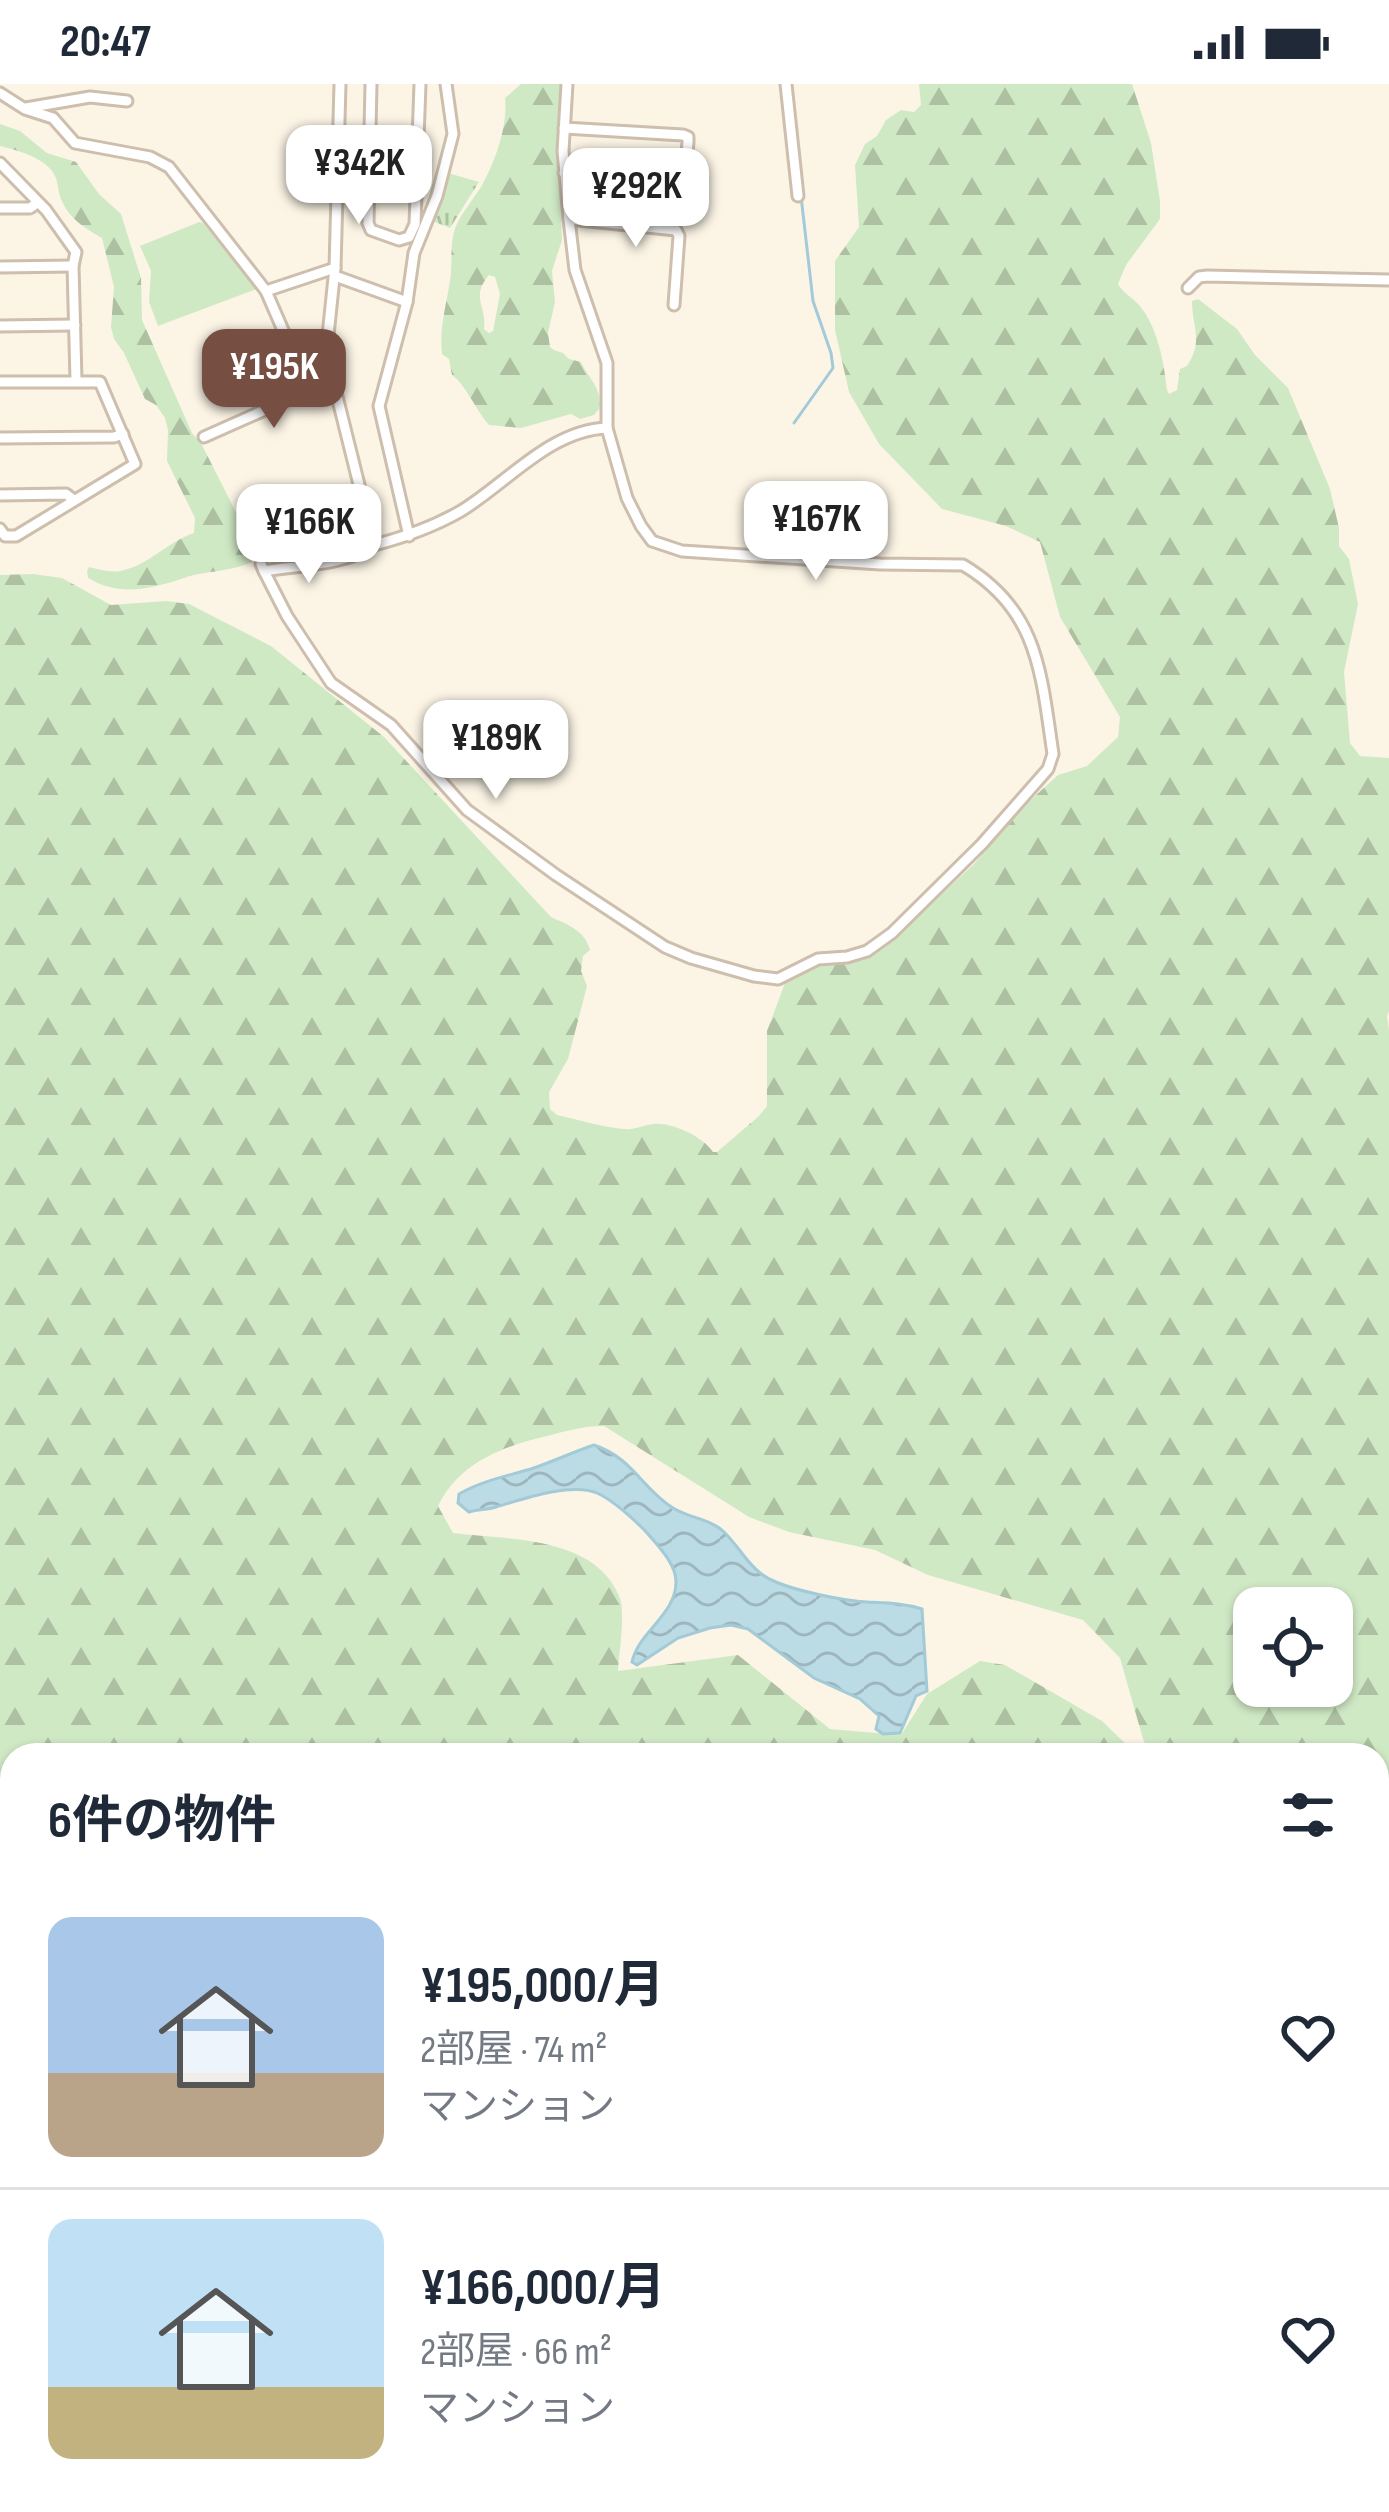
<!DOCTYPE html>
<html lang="ja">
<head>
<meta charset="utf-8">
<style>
  body { margin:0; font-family:"Sofia Sans Condensed","Noto Sans JP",sans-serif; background:#f6f6f7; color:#1f2937; height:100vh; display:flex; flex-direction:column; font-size:45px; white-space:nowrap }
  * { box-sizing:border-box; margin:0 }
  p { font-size:39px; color:#747a83 }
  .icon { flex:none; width:66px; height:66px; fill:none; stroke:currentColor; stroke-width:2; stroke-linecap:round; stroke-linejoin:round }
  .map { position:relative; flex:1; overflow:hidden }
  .panel { position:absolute; left:0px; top:1659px; width:1389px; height:771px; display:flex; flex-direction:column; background:#fff; border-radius:36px 36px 0 0; box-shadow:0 3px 9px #0004 }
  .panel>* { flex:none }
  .controls { position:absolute; left:1233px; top:1503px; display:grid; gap:24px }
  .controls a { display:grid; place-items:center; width:120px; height:120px; border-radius:24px; background:#fff; box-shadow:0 3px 9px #0004; font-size:60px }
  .price { position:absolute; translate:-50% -102px; padding:0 27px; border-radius:24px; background:#fff; color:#222; font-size:39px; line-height:78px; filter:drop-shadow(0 3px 6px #0008) }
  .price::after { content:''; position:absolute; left:50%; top:72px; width:36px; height:27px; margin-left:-18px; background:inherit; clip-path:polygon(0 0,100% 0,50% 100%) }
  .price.current { background:#774f42; color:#fff }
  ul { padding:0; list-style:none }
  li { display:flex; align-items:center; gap:36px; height:300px; padding:0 48px }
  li+li { border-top:3px solid #e0e1e3 }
  li span { display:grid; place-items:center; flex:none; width:336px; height:240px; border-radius:24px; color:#555 }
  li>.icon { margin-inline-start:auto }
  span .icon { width:144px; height:144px; fill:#fffc; stroke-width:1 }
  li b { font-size:51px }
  h2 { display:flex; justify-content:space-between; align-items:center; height:144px; padding:0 48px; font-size:51px }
  .status { display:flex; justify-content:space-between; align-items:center; height:84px; padding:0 60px; background:#fff; direction:ltr }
  .status svg { height:33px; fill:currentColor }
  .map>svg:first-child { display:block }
</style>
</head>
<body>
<div class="status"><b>20:47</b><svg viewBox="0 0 49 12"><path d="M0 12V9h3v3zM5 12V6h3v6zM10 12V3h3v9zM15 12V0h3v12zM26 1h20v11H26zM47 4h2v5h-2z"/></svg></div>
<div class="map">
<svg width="1389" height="2428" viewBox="0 0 1389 2428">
  <defs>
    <pattern id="forest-firs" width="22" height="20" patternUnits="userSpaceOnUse" patternTransform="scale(3)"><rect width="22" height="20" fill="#d0e9c5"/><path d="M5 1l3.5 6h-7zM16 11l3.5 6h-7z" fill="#adc0a2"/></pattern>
    <pattern id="park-tufts" width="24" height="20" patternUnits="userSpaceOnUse" patternTransform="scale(3)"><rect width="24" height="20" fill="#d0e9c5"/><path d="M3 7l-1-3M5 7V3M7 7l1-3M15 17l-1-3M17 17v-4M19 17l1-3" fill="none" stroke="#adc0a2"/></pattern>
    <pattern id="water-waves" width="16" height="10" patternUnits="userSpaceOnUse" patternTransform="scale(3)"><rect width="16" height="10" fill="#bbdbe5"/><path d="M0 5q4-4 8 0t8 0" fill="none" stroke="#9db5bc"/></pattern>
  </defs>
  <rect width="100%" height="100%" fill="#fcf5e6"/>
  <!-- green -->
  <path fill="#d0e9c5" d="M 199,138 L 203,139 L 257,205 L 158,242 L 149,218 L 151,187 L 140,162 Z"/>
  <!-- forest -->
  <g fill="url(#forest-firs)" fill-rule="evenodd">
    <path d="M 521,0 L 564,0 L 560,105 L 562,156 L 552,187 L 555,218 L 548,249 L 550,263 L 554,266 L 563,269 L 569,275 L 581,278 C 589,296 603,304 599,325 L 594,331 L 580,335 L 571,330 L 521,344 L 489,341 C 476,326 465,300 452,291 L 449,275 L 442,270 C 439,246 446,222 450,197 C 453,180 449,160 456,142 C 462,128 473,116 481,103 C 495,78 508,43 505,14 ZM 489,191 L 495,193 L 500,210 L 493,247 L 489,249 L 484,245 C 487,221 470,214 489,191 Z"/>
    <path d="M 919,0 L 1132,0 L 1151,59 L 1160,117 L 1160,135 L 1126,181 L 1118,200 C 1124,210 1132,213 1139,221 C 1158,243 1164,279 1167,306 L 1169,310 L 1177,306 L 1180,285 L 1187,282 C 1204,256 1192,244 1192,217 L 1198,215 L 1237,245 L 1255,271 L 1288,304 L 1330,405 L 1339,444 L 1339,462 L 1349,475 L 1358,520 L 1344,588 L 1350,659 L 1360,672 L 1389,674 L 1389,927 L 1387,932 L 1389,946 L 1389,1741 L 1377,1744 L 1377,1671 L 1150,1671 L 1143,1655 L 1120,1574 L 1083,1536 L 928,1491 L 875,1466 L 789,1448 L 749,1433 L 604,1342 C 584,1342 566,1347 547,1352 C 504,1362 459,1378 438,1422 L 453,1449 C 507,1456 594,1451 619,1512 C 626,1527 619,1569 618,1587 L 738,1571 L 830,1645 L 901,1651 L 927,1610 L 980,1577 L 1005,1581 L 1102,1637 L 1127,1661 L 1132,1671 L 12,1671 L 12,1823 L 0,1817 L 0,491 L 33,490 L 62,494 L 111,521 L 166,517 L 189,520 L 271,562 L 384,653 L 551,833 C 569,841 585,847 590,866 L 583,872 L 581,887 L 587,902 L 568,975 L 549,1008 L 550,1025 L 557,1031 C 579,1036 602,1043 624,1045 C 635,1046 643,1041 653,1040 C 673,1038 703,1053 713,1068 L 717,1068 L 759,1032 L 767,1022 L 767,947 L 785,899 L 818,881 L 847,879 L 872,871 L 889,859 L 973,781 L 1022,724 L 1058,691 L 1087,682 L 1118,653 L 1120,633 L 1060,533 L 1040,458 L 1006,442 L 942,425 L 879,360 L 849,308 L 835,246 L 835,177 L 859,143 L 855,81 L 865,60 L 877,52 L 886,36 L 901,26 L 914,28 L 921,21 ZM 1254,1524 L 1332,1524 L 1332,1602 L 1254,1602 Z"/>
    <path d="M 0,40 L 20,47 L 47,69 L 76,78 L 99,110 L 121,130 L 141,194 L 142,236 L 192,349 L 202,361 L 252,460 L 255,470 L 252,478 C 226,489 207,486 184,494 C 151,505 119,513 88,494 L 87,487 L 89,483 C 99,485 110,489 120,487 C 148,482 167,458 194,449 L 195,434 L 167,377 L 168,346 L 165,334 L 156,321 L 145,315 L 124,269 L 114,255 L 111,243 L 114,203 L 102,154 C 85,144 69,135 61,115 C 57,105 59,96 52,87 C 41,73 17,66 0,62 Z"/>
    <path d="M 1383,1799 L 1389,1799 L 1389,1865 L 1377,1863 L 1377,1802 Z"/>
    <path d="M 0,1885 L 12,1890 L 12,2418 L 1092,2418 L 1094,2428 L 0,2428 Z"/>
    <path d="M 1389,1885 L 1389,1951 L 1377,1952 L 1377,1887 Z"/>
    <path d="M 1389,2122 L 1389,2428 L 1199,2428 L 1206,2418 L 1377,2418 L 1377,2136 Z"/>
  </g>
  <!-- park -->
  <path fill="url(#park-tufts)" d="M 448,89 L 479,98 L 450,144 L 432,137 Z"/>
  <!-- water -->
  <path fill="url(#water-waves)" stroke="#a2cad7" stroke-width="3" d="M 594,1361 C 633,1374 642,1405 673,1424 C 689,1434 710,1435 723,1447 C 742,1465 750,1488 776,1498 C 797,1507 844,1517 867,1518 C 887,1519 903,1519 922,1525 L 927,1607 L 916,1612 L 900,1649 L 883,1650 L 876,1645 L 879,1632 L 860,1615 L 814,1594 L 748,1545 L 731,1541 L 710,1544 L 678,1554 L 637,1581 L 632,1578 C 638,1548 676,1531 676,1498 C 676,1480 659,1463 648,1450 C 637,1438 613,1416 597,1409 C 571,1398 523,1415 496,1423 C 487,1426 479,1425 469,1428 L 458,1419 L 459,1410 C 481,1397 507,1392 531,1385 C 552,1378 573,1368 594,1361 Z"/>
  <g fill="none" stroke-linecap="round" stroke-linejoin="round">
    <!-- stream -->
    <g stroke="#a2cad7" stroke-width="3">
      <path d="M 794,339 L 833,284 L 831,269 L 813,217 L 801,112"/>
      <path d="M 1377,2077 L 1389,2067"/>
    </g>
    <!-- tertiary-tunnel -->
    <path stroke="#dacfbf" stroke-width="12" stroke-dasharray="12 6" stroke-linecap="butt" d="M 1377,1886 L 1386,1949"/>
    <defs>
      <g id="minor">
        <path d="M 371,0 L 368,139 L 371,146 L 399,156 L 409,153 L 415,140 L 420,0"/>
        <path d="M 786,0 L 798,112"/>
        <path d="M 0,9 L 25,25 L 53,34 L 75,59 L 150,73 L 169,83 L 266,207 L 302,290 L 313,302"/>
        <path d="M 26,24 L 90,13 L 127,17"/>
        <path d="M 564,44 L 683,51 L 688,53 L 688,58 L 685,91 L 680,95 L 564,89"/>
        <path d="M 0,79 L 46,126 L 76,168 L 73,182 L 76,296"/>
        <path d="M 0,124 L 30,124 L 37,119"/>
        <path d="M 569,135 L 676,146 L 679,152 L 674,221"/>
        <path d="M 0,183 L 73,182"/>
        <path d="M 335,184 L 327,261 L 329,280 L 374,461 C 405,453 433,443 461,427 C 507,399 550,346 607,344"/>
        <path d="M 335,192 L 407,218 L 414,169 L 437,112 L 453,50 L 446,0"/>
        <path d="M 1188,204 L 1199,193 L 1207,192 L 1389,196"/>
        <path d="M 266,207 L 335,184 L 340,0"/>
        <path d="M 407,218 L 379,322 L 409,452"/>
        <path d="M 0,242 L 75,241"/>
        <path d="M 0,298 L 100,298 L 135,380 L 16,452 L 5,452 L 0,445"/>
        <path d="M 204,353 L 303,309 L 313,302 L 334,304"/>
        <path d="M 0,354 L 114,353 L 123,350"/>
        <path d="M 0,411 L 66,410 L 74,416"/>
        <path d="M 261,480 L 264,487 C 299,481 344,482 374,461"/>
        <path d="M 264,487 L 287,532 L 331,599 L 391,641 L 467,726 L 556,791 L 665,863 L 691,874 L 754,892 L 778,895 L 818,875 L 847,873 L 867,867 L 892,849 L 982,760 L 1048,685 L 1053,670 C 1041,590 1039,526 963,481 L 880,480 L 682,467 L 652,457 L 641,442 L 627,414 L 607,344 L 607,279 L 575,186 L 569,135 L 563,67 L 567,0"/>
        <path d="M 0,1821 L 12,1827"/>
        <path d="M 1377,2040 L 1389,2016"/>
        <path d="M 1185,2418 L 1186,2428"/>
      </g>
      <g id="tertiary">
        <path d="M 1377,1780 L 1389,1764"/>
        <path d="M 1377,2010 L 1386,1974 L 1386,1949"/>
        <path d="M 1123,2418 L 1125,2428"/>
      </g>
    </defs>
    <!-- minor casing -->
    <use href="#minor" stroke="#cdbead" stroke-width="15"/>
    <!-- tertiary casing -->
    <use href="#tertiary" stroke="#cdbead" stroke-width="18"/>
    <!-- minor -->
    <use href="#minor" stroke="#fff" stroke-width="9"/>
    <!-- tertiary -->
    <use href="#tertiary" stroke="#fff" stroke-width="12"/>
  </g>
</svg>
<div class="controls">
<a><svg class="icon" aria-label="locate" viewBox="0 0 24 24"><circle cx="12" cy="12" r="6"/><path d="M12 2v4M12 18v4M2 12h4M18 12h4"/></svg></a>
</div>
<b class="price" style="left:359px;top:143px">¥342K</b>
<b class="price" style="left:636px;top:166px">¥292K</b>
<b class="price current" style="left:274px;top:347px">¥195K</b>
<b class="price" style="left:816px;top:499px">¥167K</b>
<b class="price" style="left:309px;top:502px">¥166K</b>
<b class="price" style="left:496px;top:718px">¥189K</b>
<section class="panel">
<h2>6件の物件<svg class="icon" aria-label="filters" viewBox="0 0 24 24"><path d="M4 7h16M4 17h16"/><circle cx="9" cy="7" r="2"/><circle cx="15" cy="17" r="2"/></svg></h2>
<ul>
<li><span style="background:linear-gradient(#a9c7e8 65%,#b9a48a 0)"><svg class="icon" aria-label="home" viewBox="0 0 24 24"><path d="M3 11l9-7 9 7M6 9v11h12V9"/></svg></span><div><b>¥195,000/月</b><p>2部屋 · 74 m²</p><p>マンション</p></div><svg class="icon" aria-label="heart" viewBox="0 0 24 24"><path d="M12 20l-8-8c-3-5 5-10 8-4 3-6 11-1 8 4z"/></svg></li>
<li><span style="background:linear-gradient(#bfe0f5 70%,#c2b280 0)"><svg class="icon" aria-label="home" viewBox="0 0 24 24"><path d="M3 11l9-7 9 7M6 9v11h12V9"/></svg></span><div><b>¥166,000/月</b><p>2部屋 · 66 m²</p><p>マンション</p></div><svg class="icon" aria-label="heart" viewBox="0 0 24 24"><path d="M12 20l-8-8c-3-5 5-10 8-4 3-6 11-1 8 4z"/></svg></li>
</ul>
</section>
</div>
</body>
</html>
